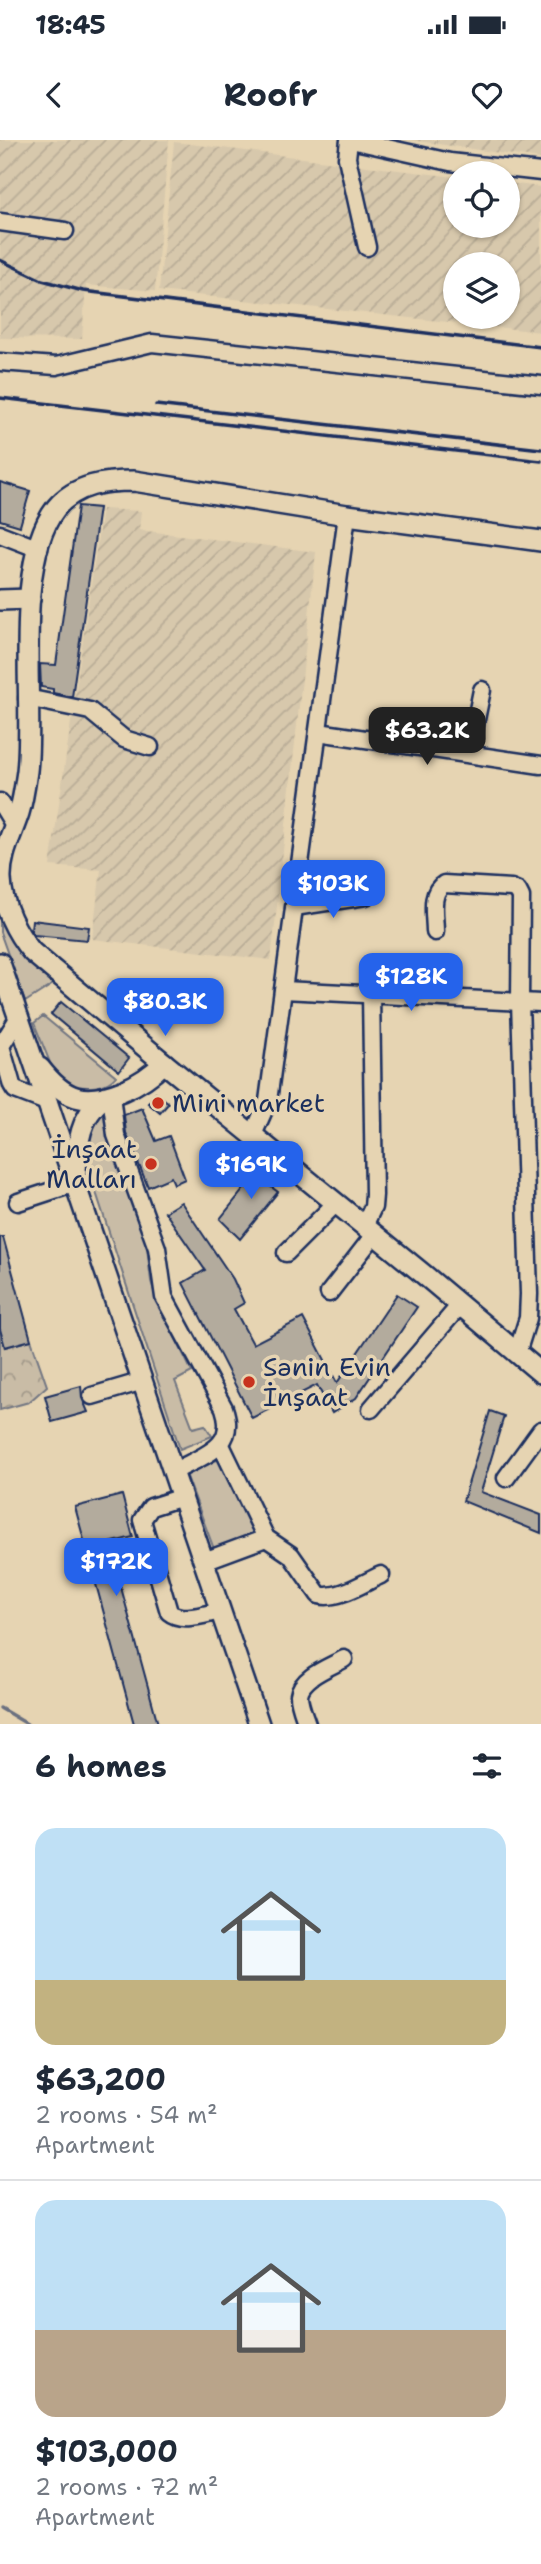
<!DOCTYPE html>
<html lang="en">
<head>
<meta charset="utf-8">
<style>
  body { margin:0; font-family:"Shantell Sans",sans-serif; background:#f6f6f7; color:#1f2937; height:100vh; display:flex; flex-direction:column; font-size:26px; white-space:nowrap }
  * { box-sizing:border-box; margin:0 }
  p { font-size:23px; color:#747a83 }
  .icon { flex:none; width:38px; height:38px; fill:none; stroke:currentColor; stroke-width:2; stroke-linecap:round; stroke-linejoin:round }
  .map { position:relative; height:1584px; overflow:hidden }
  .panel { display:flex; flex-direction:column; background:#fff; flex:1 }
  .panel>* { flex:none }
  .buttons { position:absolute; left:443px; top:21px; display:grid; gap:14px }
  .buttons a { display:grid; place-items:center; width:77px; height:77px; border-radius:50%; background:#fff; box-shadow:0 2px 5px #0004; font-size:35px }
  .price { position:absolute; translate:-50% -60px; padding:0 16px; border-radius:14px; background:#2563eb; color:#fff; font-size:23px; line-height:46px; filter:drop-shadow(0 2px 4px #0008) }
  .price::after { content:''; position:absolute; left:50%; top:42px; width:21px; height:16px; margin-left:-10px; background:inherit; clip-path:polygon(0 0,100% 0,50% 100%) }
  .price.on { background:#222; color:#fff }
  ul { padding:0; list-style:none }
  li { display:grid; align-content:center; gap:14px; height:371px; padding:0 35px }
  li+li { border-top:2px solid #e0e1e3 }
  li span { display:grid; place-items:center; height:217px; border-radius:21px; color:#555 }
  li>.icon { margin-inline-start:auto }
  span .icon { width:126px; height:126px; fill:#fffc; stroke-width:1 }
  li b { font-size:30px }
  h2 { display:flex; justify-content:space-between; align-items:center; height:84px; padding:0 35px; font-size:30px }
  .status { display:flex; justify-content:space-between; align-items:center; height:49px; padding:0 35px; background:#fff; direction:ltr }
  .status svg { height:19px; fill:currentColor }
  header { display:flex; justify-content:space-between; align-items:center; height:91px; padding:0 35px; background:#fff; font-size:32px; font-weight:700 }
  .map>svg:first-child { display:block }
</style>
</head>
<body>
<div class="status"><b>18:45</b><svg viewBox="0 0 49 12"><path d="M0 12V9h3v3zM5 12V6h3v6zM10 12V3h3v9zM15 12V0h3v12zM26 1h20v11H26zM47 4h2v5h-2z"/></svg></div>
<header><svg class="icon" aria-label="back" viewBox="0 0 24 24"><path d="M15 5l-7 7 7 7"/></svg>Roofr<svg class="icon" aria-label="heart" viewBox="0 0 24 24"><path d="M12 20l-8-8c-3-5 5-10 8-4 3-6 11-1 8 4z"/></svg></header>
<div class="map">
<svg width="541" height="1584" viewBox="0 0 541 1584">
  <defs>
    <pattern id="industrial-furrows" width="10" height="10" patternUnits="userSpaceOnUse" patternTransform="scale(1.75)"><rect width="10" height="10" fill="#d7c8ac"/><path d="M-1 1l2-2M0 10L10 0M9 11l2-2" fill="none" stroke="#b8ac96"/></pattern>
    <pattern id="forest-crowns" width="20" height="18" patternUnits="userSpaceOnUse" patternTransform="scale(1.75)"><rect width="20" height="18" fill="#c9bca6"/><path d="M2 6a3 3 0 1 1 6 0M12 15a3 3 0 1 1 6 0" fill="none" stroke="#a2998a"/></pattern>
  </defs>
  <rect width="100%" height="100%" fill="#e6d4b2"/>
  <filter id="ink" filterUnits="userSpaceOnUse"><feTurbulence type="fractalNoise" baseFrequency=".0143" numOctaves="2"/><feDisplacementMap in="SourceGraphic" scale="14" xChannelSelector="R" yChannelSelector="G"/><feConvolveMatrix kernelMatrix="1 2 1 2 8 2 1 2 1" color-interpolation-filters="sRGB"/></filter>
  <g filter="url(#ink)">
    <!-- industrial -->
    <g fill="url(#industrial-furrows)" fill-rule="evenodd">
      <path d="M 0,0 L 169,0 L 155,151 L 86,145 L 82,199 L 0,198 Z"/>
      <path d="M 411,0 L 541,0 L 541,19 Z"/>
      <path d="M 174,2 L 455,37 L 455,86 L 508,86 L 508,43 L 541,47 L 541,192 L 159,151 ZM 455,124 L 508,124 L 508,177 L 455,177 Z"/>
      <path d="M 102,369 L 141,371 L 139,390 L 316,412 L 271,820 L 92,799 L 101,730 L 50,726 Z"/>
    </g>
    <!-- grass -->
    <g fill="#c9bca6" stroke="#727682" stroke-width="2">
      <path d="M 0,775 C 10,806 31,823 55,843 L 25,862 L 0,792 Z"/>
      <path d="M 43,876 L 116,936 C 105,950 84,948 68,945 L 53,930 L 34,883 Z"/>
      <path d="M 106,970 L 109,1000 L 146,1099 L 151,1141 L 156,1158 L 192,1232 L 175,1241 L 193,1288 L 205,1285 L 212,1296 L 180,1309 L 94,1046 C 87,1017 83,997 100,971 Z"/>
      <path d="M 219,1319 L 254,1394 L 214,1409 L 186,1334 Z"/>
    </g>
    <!-- forest -->
    <path fill="url(#forest-crowns)" stroke="#727682" stroke-width="2" d="M 0,1189 L 5,1207 L 31,1200 L 47,1246 L 29,1262 L 0,1270 Z"/>
    <g fill="none" stroke-linecap="round" stroke-linejoin="round">
      <!-- stream -->
      <path stroke="#6b707f" stroke-width="3.5" d="M 0,1568 L 27,1584"/>
    </g>
    <!-- building -->
    <g fill="#b3ab9d" stroke="#1b2f5e" stroke-width="2">
      <path d="M 0,342 L 30,351 L 20,386 L 0,380 Z"/>
      <path d="M 78,366 L 99,368 L 72,557 L 53,553 L 53,549 L 41,547 L 40,524 L 56,525 Z"/>
      <path d="M 32,780 L 89,787 L 87,800 L 34,795 L 31,790 Z"/>
      <path d="M 61,862 L 129,918 L 119,931 L 51,874 Z"/>
      <path d="M 156,953 L 169,963 L 160,973 L 148,963 Z"/>
      <path d="M 142,968 L 156,1001 L 169,996 L 185,1039 L 174,1044 L 171,1037 L 148,1047 L 126,993 L 124,975 Z"/>
      <path d="M 262,1019 L 276,1030 L 266,1043 L 278,1052 L 240,1099 L 220,1079 L 255,1035 L 252,1033 Z"/>
      <path d="M 181,1062 L 233,1139 L 244,1163 L 234,1169 L 253,1204 L 303,1178 L 337,1243 L 397,1154 L 417,1167 L 356,1258 L 332,1273 L 317,1245 L 252,1278 L 183,1143 L 205,1130 L 165,1072 Z"/>
      <path d="M 0,1097 L 3,1097 L 31,1200 L 5,1207 L 0,1189 Z"/>
      <path d="M 81,1246 L 82,1258 L 88,1272 L 52,1282 L 45,1256 Z"/>
      <path d="M 490,1271 L 504,1276 L 481,1352 L 541,1375 L 541,1393 L 463,1361 Z"/>
      <path d="M 122,1355 L 133,1397 L 109,1403 L 158,1584 L 134,1584 L 75,1367 Z"/>
    </g>
    <g fill="none" stroke-linecap="round" stroke-linejoin="round">
      <defs>
        <g id="minor">
          <path d="M 349,0 L 347,18 L 367,107"/>
          <path d="M 351,0 L 450,22 L 541,32"/>
          <path d="M 0,82 L 65,91"/>
          <path d="M 0,222 L 56,226 L 152,203 L 541,245"/>
          <path d="M 0,394 L 39,409"/>
          <path d="M 27,558 L 90,571 L 124,599 L 150,607"/>
          <path d="M 318,592 L 541,625"/>
          <path d="M 469,614 L 482,550"/>
          <path d="M 0,662 L 14,685"/>
          <path d="M 294,767 L 366,756"/>
          <path d="M 435,792 C 435,775 429,753 444,744 L 511,748 L 518,751 L 521,757 L 520,861 L 529,1154 L 528,1178 L 517,1213"/>
          <path d="M 283,850 L 541,863"/>
          <path d="M 19,877 L 1,906 L 12,945 L 15,950 L 49,963"/>
          <path d="M 111,955 L 116,995 L 157,1108 L 164,1157 L 224,1268 C 238,1308 203,1315 173,1332"/>
          <path d="M 253,995 L 268,961 L 347,375"/>
          <path d="M 18,1062 L 76,1043"/>
          <path d="M 364,1086 L 373,1067 L 374,1055 L 371,853"/>
          <path d="M 286,1113 L 336,1063"/>
          <path d="M 329,1153 L 374,1095"/>
          <path d="M 92,1256 L 143,1241"/>
          <path d="M 371,1269 L 460,1165"/>
          <path d="M 221,1305 L 266,1398 L 291,1415 L 319,1455 C 338,1460 363,1443 381,1435"/>
          <path d="M 506,1338 L 541,1290"/>
          <path d="M 182,1357 L 151,1367 L 142,1380 L 169,1472 C 182,1483 205,1474 221,1471"/>
          <path d="M 204,1421 L 266,1398"/>
          <path d="M 307,1584 C 304,1575 299,1564 299,1555 C 301,1537 330,1527 344,1519"/>
        </g>
        <g id="major">
          <path d="M 541,401 L 347,375 L 134,341 C 105,341 76,344 56,368 C 12,425 35,561 27,631 C 25,645 23,660 19,673 C 12,695 0,715 1,739 C 2,765 16,793 32,812 L 164,923 L 422,1133 L 541,1233"/>
          <path d="M 0,460 L 30,459"/>
          <path d="M 0,823 L 259,1584"/>
          <path d="M 40,928 C 65,960 84,966 122,951 C 139,944 151,936 164,923"/>
          <path d="M 76,1031 C 78,1003 79,979 102,959"/>
        </g>
      </defs>
      <!-- minor casing -->
      <use href="#minor" stroke="#1b2f5e" stroke-width="21"/>
      <!-- major casing -->
      <use href="#major" stroke="#1b2f5e" stroke-width="24"/>
      <!-- minor -->
      <use href="#minor" stroke="#e6d4b2" stroke-width="16"/>
      <!-- major -->
      <use href="#major" stroke="#e6d4b2" stroke-width="19"/>
      <!-- rail -->
      <g stroke="#1b2f5e" stroke-width="3.5">
        <path d="M 0,120 L 42,140 L 83,151 L 541,207"/>
        <path d="M 0,258 L 541,321"/>
        <path d="M 156,265 L 541,309"/>
      </g>
    </g>
  </g>
  <!-- markers -->
  <g fill="#c8321e" stroke="#e6d4b2" stroke-width="2.5">
    <circle cx="158" cy="963" r="7"/>
    <circle cx="151" cy="1024" r="7"/>
    <circle cx="249" cy="1242" r="7"/>
  </g>
  <g text-anchor="middle" stroke-width="7" stroke-linejoin="round" paint-order="stroke">
    <!-- poi labels -->
    <g font-size="26" fill="#1b2f5e" stroke="#e6d4b2" text-anchor="start">
      <text x="172" y="972">Mini market</text>
      <text x="137" y="1018" text-anchor="end">İnşaat<tspan x="137" dy="30">Malları</tspan></text>
      <text x="263" y="1236">Sənin Evin<tspan x="263" dy="30">İnşaat</tspan></text>
    </g>
  </g>
</svg>
<div class="buttons">
<a><svg class="icon" aria-label="locate" viewBox="0 0 24 24"><circle cx="12" cy="12" r="6"/><path d="M12 2v4M12 18v4M2 12h4M18 12h4"/></svg></a>
<a><svg class="icon" aria-label="layers" viewBox="0 0 24 24"><path d="M12 4l9 5-9 5-9-5zM3 14l9 5 9-5"/></svg></a>
</div>
<b class="price on" style="left:427px;top:627px">$63.2K</b>
<b class="price" style="left:333px;top:780px">$103K</b>
<b class="price" style="left:411px;top:873px">$128K</b>
<b class="price" style="left:165px;top:898px">$80.3K</b>
<b class="price" style="left:251px;top:1061px">$169K</b>
<b class="price" style="left:116px;top:1458px">$172K</b>
</div>
<section class="panel">
<h2>6 homes<svg class="icon" aria-label="filters" viewBox="0 0 24 24"><path d="M4 7h16M4 17h16"/><circle cx="9" cy="7" r="2"/><circle cx="15" cy="17" r="2"/></svg></h2>
<ul>
<li><span style="background:linear-gradient(#bfe0f5 70%,#c2b280 0)"><svg class="icon" aria-label="home" viewBox="0 0 24 24"><path d="M3 11l9-7 9 7M6 9v11h12V9"/></svg></span><div><b>$63,200</b><p>2 rooms · 54 m²</p><p>Apartment</p></div></li>
<li><span style="background:linear-gradient(#bfe0f5 60%,#b9a48a 0)"><svg class="icon" aria-label="home" viewBox="0 0 24 24"><path d="M3 11l9-7 9 7M6 9v11h12V9"/></svg></span><div><b>$103,000</b><p>2 rooms · 72 m²</p><p>Apartment</p></div></li>
</ul>
</section>
</body>
</html>
